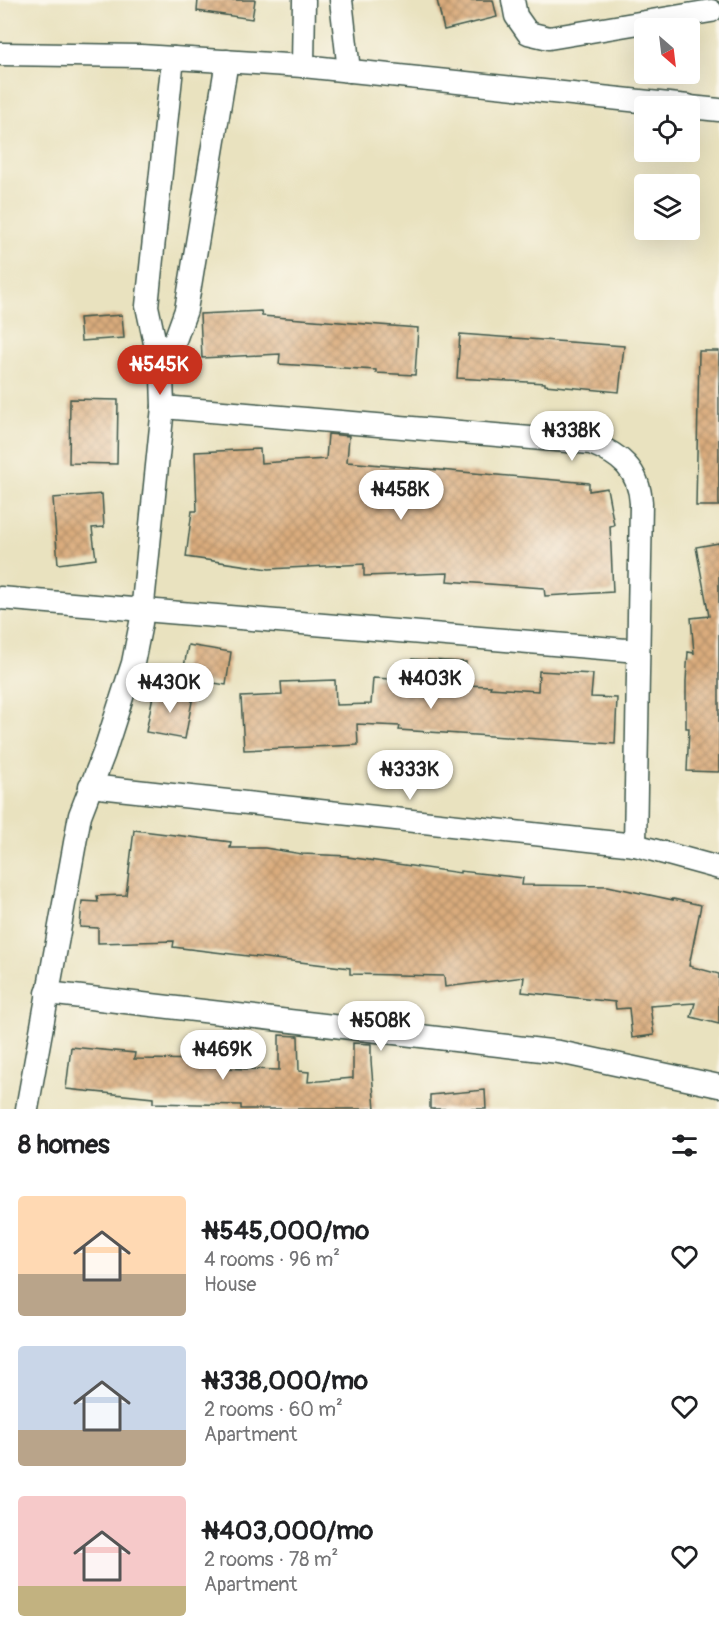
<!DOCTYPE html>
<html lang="en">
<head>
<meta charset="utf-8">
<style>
  body { margin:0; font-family:Pangolin,sans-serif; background:#f6f6f6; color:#202124; height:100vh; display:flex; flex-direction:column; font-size:22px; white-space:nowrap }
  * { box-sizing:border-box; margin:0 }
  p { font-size:20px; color:#757577 }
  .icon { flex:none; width:33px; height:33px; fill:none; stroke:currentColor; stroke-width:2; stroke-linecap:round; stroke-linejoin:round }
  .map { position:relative; height:1109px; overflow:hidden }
  .sheet { display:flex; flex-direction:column; background:#fff; flex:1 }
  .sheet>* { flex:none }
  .needle { width:39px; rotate:152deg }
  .tools { position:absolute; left:634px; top:18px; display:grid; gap:12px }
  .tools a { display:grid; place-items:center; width:66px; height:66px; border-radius:6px; background:#fff; box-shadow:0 6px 24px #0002; font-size:30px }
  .price { position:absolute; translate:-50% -51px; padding:0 14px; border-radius:21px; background:#fff; color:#222; font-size:20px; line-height:39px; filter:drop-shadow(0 2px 3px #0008) }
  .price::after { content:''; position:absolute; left:50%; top:36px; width:18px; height:14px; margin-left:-9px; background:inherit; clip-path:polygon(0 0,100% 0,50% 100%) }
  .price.on { background:#c8321e; color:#fff }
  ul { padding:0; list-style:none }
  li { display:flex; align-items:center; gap:18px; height:150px; padding:0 18px }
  li span { display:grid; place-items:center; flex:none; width:168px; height:120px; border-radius:6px; color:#555 }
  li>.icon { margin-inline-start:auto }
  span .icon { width:72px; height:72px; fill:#fffc; stroke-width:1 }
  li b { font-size:26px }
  h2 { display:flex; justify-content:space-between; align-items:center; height:72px; padding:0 18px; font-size:26px }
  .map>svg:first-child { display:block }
</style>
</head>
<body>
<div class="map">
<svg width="719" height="1109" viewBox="0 0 719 1109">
  <defs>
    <pattern id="building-cross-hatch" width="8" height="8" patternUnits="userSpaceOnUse" patternTransform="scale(1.5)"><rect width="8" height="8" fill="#daac7d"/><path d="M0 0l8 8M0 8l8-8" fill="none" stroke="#b08d67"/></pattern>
  </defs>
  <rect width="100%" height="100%" fill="#fbf7ec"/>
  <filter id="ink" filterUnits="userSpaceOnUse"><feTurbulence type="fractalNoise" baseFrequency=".0167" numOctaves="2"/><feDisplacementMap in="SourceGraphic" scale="12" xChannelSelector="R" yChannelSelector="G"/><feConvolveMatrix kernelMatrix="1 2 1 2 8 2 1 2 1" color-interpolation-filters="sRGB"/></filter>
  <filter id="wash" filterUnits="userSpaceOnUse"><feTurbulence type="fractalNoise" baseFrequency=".008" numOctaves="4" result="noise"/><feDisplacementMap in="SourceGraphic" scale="24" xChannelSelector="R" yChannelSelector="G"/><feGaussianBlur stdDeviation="1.35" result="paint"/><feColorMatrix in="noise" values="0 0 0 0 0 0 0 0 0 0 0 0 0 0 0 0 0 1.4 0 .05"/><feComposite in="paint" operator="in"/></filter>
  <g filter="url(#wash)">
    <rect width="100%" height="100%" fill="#e9e2bf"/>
    <g id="blocks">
      <!-- building -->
      <g fill="url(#building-cross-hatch)">
        <path d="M 198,0 L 255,0 L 252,19 L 197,11 Z"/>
        <path d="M 437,0 L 493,0 L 497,17 L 444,30 Z"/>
        <path d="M 261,311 L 262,316 L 418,328 L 415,375 L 376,373 L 376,370 L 279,364 L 280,354 L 202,358 L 200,314 Z"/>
        <path d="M 122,315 L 124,338 L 81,341 L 79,318 Z"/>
        <path d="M 460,334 L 624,346 L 619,392 L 545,385 L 545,383 L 457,378 Z"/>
        <path d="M 699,351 L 719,351 L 719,506 L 696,506 Z"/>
        <path d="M 70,399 L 118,400 L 117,464 L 69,463 Z"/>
        <path d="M 328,434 L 349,436 L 347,462 L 589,483 L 589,491 L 607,488 L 614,525 L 610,526 L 613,592 L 545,596 L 544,588 L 447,581 L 448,573 L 364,576 L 364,564 L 269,569 L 186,557 L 192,511 L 197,511 L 195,452 L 260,449 L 261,463 L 326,459 Z"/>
        <path d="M 102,494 L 104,527 L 92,528 L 96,559 L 58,564 L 53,498 Z"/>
        <path d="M 719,543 L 719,772 L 687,771 L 689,728 L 686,728 L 686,681 L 688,652 L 694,653 L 691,618 L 709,616 L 696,547 Z"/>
        <path d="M 188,645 L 231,652 L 226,685 L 182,678 Z"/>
        <path d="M 412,659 L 466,662 L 465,685 L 491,686 L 490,688 L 538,691 L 539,671 L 593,674 L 591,697 L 617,698 L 615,744 L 399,730 L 400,726 L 357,724 L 358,745 L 244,750 L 241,697 L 282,695 L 281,682 L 335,680 L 336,705 L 371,704 L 373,678 L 411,680 Z"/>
        <path d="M 154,690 L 193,696 L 185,739 L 146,732 Z"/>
        <path d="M 134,830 L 231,842 L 230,848 L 265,848 L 302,854 L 348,856 L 348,857 L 460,873 L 460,871 L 523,878 L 522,885 L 608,886 L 673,900 L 673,899 L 701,905 L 689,966 L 719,974 L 719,1024 L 691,1017 L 695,1003 L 650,1006 L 654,1035 L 632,1038 L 629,1008 L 616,1009 L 615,1002 L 522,992 L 524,977 L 445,987 L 444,976 L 350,974 L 350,968 L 173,947 L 174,941 L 98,943 L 98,928 L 80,927 L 82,901 L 98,902 L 97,896 L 126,895 Z"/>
        <path d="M 279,1035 L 298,1036 L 299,1071 L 309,1072 L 308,1082 L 353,1078 L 353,1043 L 371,1044 L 371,1061 L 375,1109 L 241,1109 L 241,1105 L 153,1103 L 153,1098 L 66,1089 L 71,1047 L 135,1053 L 134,1059 L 221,1060 L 221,1068 L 279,1070 Z"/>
        <path d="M 485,1090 L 486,1109 L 430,1109 L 430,1095 Z"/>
      </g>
    </g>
  </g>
  <g filter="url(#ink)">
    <use href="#blocks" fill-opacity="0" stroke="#3d5649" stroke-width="1.5"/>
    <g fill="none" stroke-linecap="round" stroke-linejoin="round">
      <defs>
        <g id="street">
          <path d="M 341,0 L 349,71"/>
          <path d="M 513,0 L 516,16 L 528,33 L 549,38 L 711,11"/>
          <path d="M 0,54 L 141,56 L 303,66 L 688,106"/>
          <path d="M 173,58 L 147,306 L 162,376 L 186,310 L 227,61"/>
          <path d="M 303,66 L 304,0"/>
          <path d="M 690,107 L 719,110"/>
          <path d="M 163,407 L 591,443 C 620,455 639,469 641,503 L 635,845"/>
          <path d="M 0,598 L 638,651"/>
          <path d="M 90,786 L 635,845 L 719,868"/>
          <path d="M 47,993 L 559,1052 L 719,1086"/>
          <path d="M 27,1109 L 80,815 L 104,753 L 133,663 L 141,623 L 163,407 L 162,376"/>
        </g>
      </defs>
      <!-- street casing -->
      <use href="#street" stroke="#3d5649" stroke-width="25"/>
      <!-- street -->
      <use href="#street" stroke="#fff" stroke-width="22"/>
    </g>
  </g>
</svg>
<div class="tools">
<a><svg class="needle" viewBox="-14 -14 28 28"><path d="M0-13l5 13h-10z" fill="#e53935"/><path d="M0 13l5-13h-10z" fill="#757577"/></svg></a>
<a><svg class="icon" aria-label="locate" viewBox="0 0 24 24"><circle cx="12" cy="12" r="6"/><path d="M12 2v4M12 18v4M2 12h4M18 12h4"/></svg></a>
<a><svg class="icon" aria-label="layers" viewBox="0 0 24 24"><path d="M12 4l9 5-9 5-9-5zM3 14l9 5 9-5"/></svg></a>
</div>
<b class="price on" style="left:160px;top:396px">₦545K</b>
<b class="price" style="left:572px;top:462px">₦338K</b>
<b class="price" style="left:401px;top:521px">₦458K</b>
<b class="price" style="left:431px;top:710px">₦403K</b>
<b class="price" style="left:170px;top:714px">₦430K</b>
<b class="price" style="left:410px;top:801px">₦333K</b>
<b class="price" style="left:381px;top:1052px">₦508K</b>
<b class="price" style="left:223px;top:1081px">₦469K</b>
</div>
<section class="sheet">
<h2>8 homes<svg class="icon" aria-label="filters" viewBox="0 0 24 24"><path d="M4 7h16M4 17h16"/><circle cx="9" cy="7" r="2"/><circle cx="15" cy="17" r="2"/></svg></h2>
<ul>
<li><span style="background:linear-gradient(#ffd9b3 65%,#b9a48a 0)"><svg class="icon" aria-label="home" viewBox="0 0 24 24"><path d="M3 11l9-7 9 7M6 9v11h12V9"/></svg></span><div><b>₦545,000/mo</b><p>4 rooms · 96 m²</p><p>House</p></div><svg class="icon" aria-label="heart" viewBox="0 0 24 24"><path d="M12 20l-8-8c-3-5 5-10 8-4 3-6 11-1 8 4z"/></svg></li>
<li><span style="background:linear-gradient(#c9d6e8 70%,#b9a48a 0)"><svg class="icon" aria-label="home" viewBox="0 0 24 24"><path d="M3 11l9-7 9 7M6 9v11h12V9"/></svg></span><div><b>₦338,000/mo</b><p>2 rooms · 60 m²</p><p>Apartment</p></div><svg class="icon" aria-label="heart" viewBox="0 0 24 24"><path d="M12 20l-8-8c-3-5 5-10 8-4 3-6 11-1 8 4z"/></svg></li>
<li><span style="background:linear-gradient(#f6c9c9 75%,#c2b280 0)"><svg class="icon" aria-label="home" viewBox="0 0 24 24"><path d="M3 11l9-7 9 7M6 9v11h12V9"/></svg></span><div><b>₦403,000/mo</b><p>2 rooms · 78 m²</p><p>Apartment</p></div><svg class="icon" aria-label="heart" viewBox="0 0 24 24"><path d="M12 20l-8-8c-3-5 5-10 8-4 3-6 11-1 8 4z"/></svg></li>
</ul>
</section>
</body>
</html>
